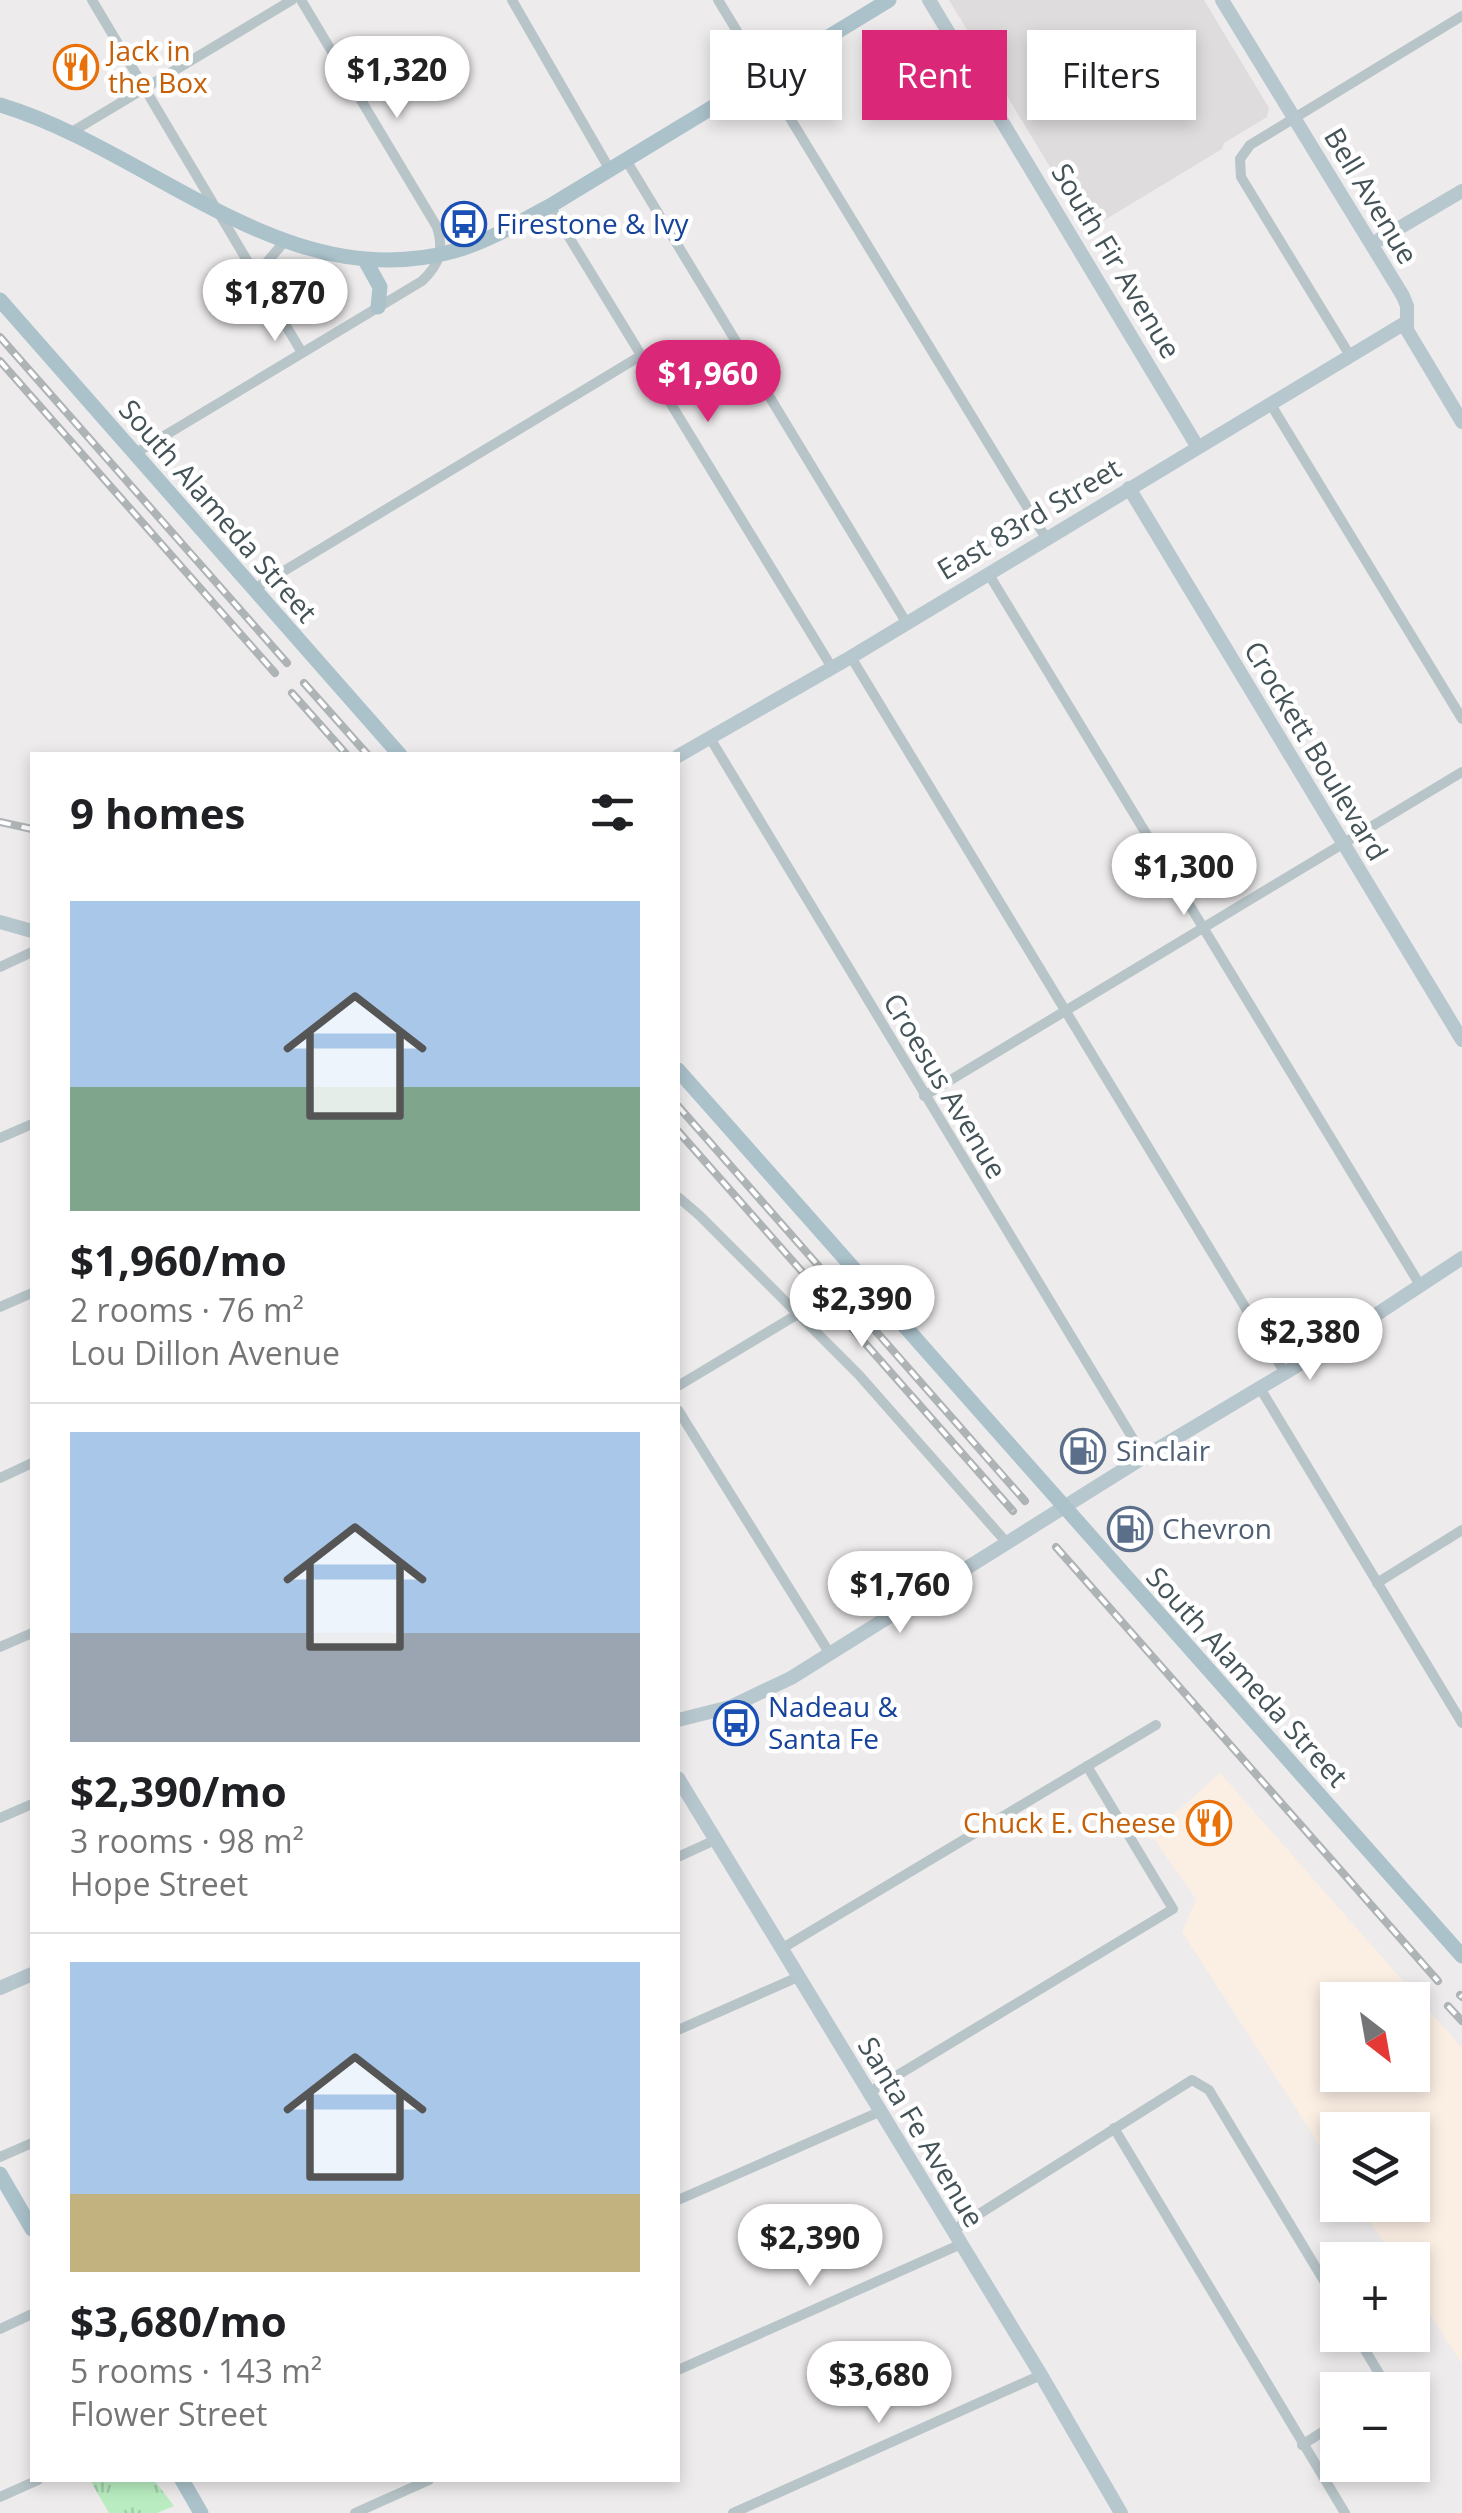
<!DOCTYPE html>
<html lang="en">
<head>
<meta charset="utf-8">
<style>
  body { margin:0; font-family:"Open Sans",sans-serif; background:#f2f2f2; color:#202124; height:100vh; display:flex; flex-direction:column; font-size:38px; white-space:nowrap }
  * { box-sizing:border-box; margin:0 }
  p { font-size:32px; color:#757577 }
  .icon { flex:none; width:55px; height:55px; fill:none; stroke:currentColor; stroke-width:2; stroke-linecap:round; stroke-linejoin:round }
  .map { position:relative; flex:1; overflow:hidden }
  .details { position:absolute; left:30px; top:752px; width:650px; height:1730px; display:flex; flex-direction:column; background:#fff; border-radius:0px; box-shadow:0 5px 15px #0003 }
  .details>* { flex:none }
  .guide { position:absolute; left:710px; top:30px; width:600px; height:90px; display:flex; gap:20px }
  .needle { width:65px; rotate:149deg }
  .controls { position:absolute; left:1320px; top:1982px; display:grid; gap:20px }
  .controls a { display:grid; place-items:center; width:110px; height:110px; border-radius:0px; background:#fff; box-shadow:0 5px 15px #0003; font-size:50px }
  .price { position:absolute; translate:-50% -85px; padding:0 22px; border-radius:35px; background:#fff; color:#222; font-size:32px; line-height:65px; filter:drop-shadow(0 2px 5px #0008) }
  .price::after { content:''; position:absolute; left:50%; top:60px; width:30px; height:22px; margin-left:-15px; background:inherit; clip-path:polygon(0 0,100% 0,50% 100%) }
  .price.selected { background:#db2777; color:#fff }
  ul { padding:0; list-style:none }
  li { display:grid; align-content:center; gap:20px; height:530px; padding:0 40px }
  li+li { border-top:2px solid #e0e0e0 }
  li span { display:grid; place-items:center; height:310px; border-radius:0px; color:#555 }
  li>.icon { margin-inline-start:auto }
  span .icon { width:180px; height:180px; fill:#fffc; stroke-width:1 }
  li b { font-size:42px }
  h2 { display:flex; justify-content:space-between; align-items:center; height:120px; padding:0 40px; font-size:42px }
  .pill { padding:0 35px; border-radius:0px; background:#fff; box-shadow:0 5px 15px #0003; font-size:35px; line-height:90px }
  .pill.selected { background:#db2777; color:#fff }
  .map>svg:first-child { display:block }
</style>
</head>
<body>
<div class="map">
<svg width="1462" height="2513" viewBox="0 0 1462 2513">
  <defs>
    <pattern id="park-tufts" width="24" height="20" patternUnits="userSpaceOnUse" patternTransform="scale(2.5)"><rect width="24" height="20" fill="#b9edc1"/><path d="M3 7l-1-3M5 7V3M7 7l1-3M15 17l-1-3M17 17v-4M19 17l1-3" fill="none" stroke="#a0cda8"/></pattern>
  </defs>
  <rect width="100%" height="100%" fill="#eeebec"/>
  <!-- commercial -->
  <path fill="#fbeee3" fill-rule="evenodd" d="M 1220,1773 L 1462,2048 L 1462,2364 L 1413,2288 L 1412,2260 L 1395,2260 L 1359,2205 L 1412,2205 L 1412,2130 L 1338,2130 L 1337,2172 L 1182,1932 L 1196,1899 L 1151,1835 ZM 1338,2000 L 1412,2000 L 1412,2075 L 1338,2075 Z"/>
  <!-- education -->
  <path fill="#dfdcdd" d="M 949,0 L 1204,0 L 1269,108 L 1267,117 L 1224,143 L 1222,149 L 1088,230 Z"/>
  <!-- park -->
  <path fill="url(#park-tufts)" d="M 90,2480 L 154,2480 L 174,2506 L 157,2513 L 109,2513 Z"/>
  <g fill="none" stroke-linecap="round" stroke-linejoin="round">
    <!-- street -->
    <g stroke="#b7c4c8" stroke-width="10">
      <path d="M 92,0 L 301,351"/>
      <path d="M 512,0 L 610,170"/>
      <path d="M 718,0 L 1046,538"/>
      <path d="M 70,133 L 292,0"/>
      <path d="M 626,160 L 906,622"/>
      <path d="M 550,206 L 831,666"/>
      <path d="M 262,284 L 267,262 L 285,241"/>
      <path d="M 1349,354 L 1241,177 L 1240,159 L 1250,145 L 1462,16"/>
      <path d="M 1270,403 L 1462,719"/>
      <path d="M 134,454 L 422,281 C 440,264 444,250 437,227 L 301,0"/>
      <path d="M 988,573 L 1420,1285"/>
      <path d="M 254,589 L 642,355"/>
      <path d="M 851,657 L 1285,1373"/>
      <path d="M 710,738 L 1144,1457"/>
      <path d="M 0,967 L 32,952"/>
      <path d="M 924,1096 L 1462,772"/>
      <path d="M 0,1138 L 32,1124"/>
      <path d="M 678,1197 L 699,1215 L 859,1375 L 1007,1543"/>
      <path d="M 0,1307 L 32,1293"/>
      <path d="M 678,1386 L 798,1314"/>
      <path d="M 1260,1388 L 1462,1723"/>
      <path d="M 678,1410 L 830,1654"/>
      <path d="M 0,1478 L 32,1463"/>
      <path d="M 1377,1583 L 1462,1530"/>
      <path d="M 0,1647 L 32,1633"/>
      <path d="M 0,1818 L 32,1804"/>
      <path d="M 678,1857 L 715,1840"/>
      <path d="M 781,1949 L 1156,1725"/>
      <path d="M 678,2030 L 798,1977"/>
      <path d="M 868,2093 L 1173,1909 L 1087,1766"/>
      <path d="M 1114,2128 L 1345,2513"/>
      <path d="M 0,2157 L 32,2143"/>
      <path d="M 678,2200 L 879,2112"/>
      <path d="M 952,2231 L 1192,2080 L 1209,2090 L 1338,2304"/>
      <path d="M 0,2329 L 32,2314"/>
      <path d="M 1356,2335 L 1389,2390"/>
      <path d="M 678,2370 L 959,2245"/>
      <path d="M 1302,2445 L 1338,2422"/>
      <path d="M 0,2497 L 38,2480"/>
      <path d="M 355,2513 L 429,2480"/>
      <path d="M 733,2513 L 1041,2375"/>
    </g>
    <!-- secondary -->
    <g stroke="#b7c7ce" stroke-width="14">
      <path d="M 929,0 L 1197,446"/>
      <path d="M 1222,0 L 1403,296 L 1407,306 L 1407,330 L 1462,422"/>
      <path d="M 1372,244 L 1462,191"/>
      <path d="M 1129,488 L 1462,1040"/>
      <path d="M 678,756 L 851,657 L 1405,323"/>
      <path d="M 0,922 L 32,931"/>
      <path d="M 678,1720 L 730,1707 L 791,1678 L 1144,1457 L 1315,1355 L 1462,1258"/>
      <path d="M 678,1778 L 1041,2375 L 1121,2513"/>
      <path d="M 0,1988 L 32,1974"/>
    </g>
    <!-- primary -->
    <g stroke="#abc2cb" stroke-width="15">
      <path d="M 0,105 C 151,150 286,298 454,251 C 488,242 519,222 550,206 L 889,0"/>
      <path d="M 365,260 L 380,287 L 378,307"/>
      <path d="M 0,300 L 400,755"/>
      <path d="M 678,1070 L 1462,1956"/>
      <path d="M 0,2174 L 32,2229"/>
      <path d="M 182,2480 L 201,2513"/>
    </g>
    <defs>
      <g id="rail">
        <path d="M 0,337 L 287,663"/>
        <path d="M 0,361 L 275,673"/>
        <path d="M 304,683 L 368,755"/>
        <path d="M 292,693 L 347,755"/>
        <path d="M 0,822 L 32,829"/>
        <path d="M 678,1106 L 1025,1501"/>
        <path d="M 678,1131 L 1013,1511"/>
        <path d="M 1056,1547 L 1438,1981"/>
        <path d="M 1460,1995 L 1462,1997"/>
        <path d="M 1448,2006 L 1462,2021"/>
      </g>
    </defs>
    <!-- rail casing -->
    <use href="#rail" stroke="#aeb3b6" stroke-width="8"/>
    <!-- rail -->
    <use href="#rail" stroke="#fff" stroke-width="4" stroke-dasharray="11" stroke-linecap="butt"/>
  </g>
  <!-- icons -->
  <defs>
    <symbol id="restaurant-ring" viewBox="-11 -11 22 22"><circle r="9.5" fill="#fff" stroke="#e8710a" stroke-width="1.5"/><path d="M-5-6h1v4h1v-4h1v4h1v-4h1v5L-1.5 .5V6h-2V.5L-5-1ZM5-6V6H3V1.5H1.5Q1.5-4 5-6Z" fill="#e8710a"/></symbol>
    <symbol id="bus-ring" viewBox="-11 -11 22 22"><circle r="9.5" fill="#fff" stroke="#1a4fb4" stroke-width="1.5"/><path d="M-5-6H5V4H4V6H2V4H-2V6H-4V4H-5ZM-3.5-4V0h7V-4ZM-3.5 1.2v1.5H-2V1.2ZM2 1.2v1.5H3.5V1.2Z" fill="#1a4fb4"/></symbol>
    <symbol id="fuel-ring" viewBox="-11 -11 22 22"><circle r="9.5" fill="#fff" stroke="#5c6f8a" stroke-width="1.5"/><path d="M-5.5-6h7V0h2V4h1.3V-2.5L3-4.5l.8-.8L6-3V5H2.5V1h-1V6h-7ZM-4.2-4.7v3.2H.2V-4.7Z" fill="#5c6f8a"/></symbol>
  </defs>
  <g fill-rule="evenodd">
    <use href="#restaurant-ring" x="51" y="42" width="50" height="50"/>
    <use href="#bus-ring" x="439" y="199" width="50" height="50"/>
    <use href="#fuel-ring" x="1058" y="1426" width="50" height="50"/>
    <use href="#fuel-ring" x="1105" y="1504" width="50" height="50"/>
    <use href="#bus-ring" x="711" y="1698" width="50" height="50"/>
    <use href="#restaurant-ring" x="1184" y="1798" width="50" height="50"/>
  </g>
  <g text-anchor="middle" stroke-width="9" stroke-linejoin="round" paint-order="stroke">
    <!-- food labels -->
    <g font-size="28" fill="#c56008" stroke="#fff" text-anchor="start">
      <text x="108" y="61">Jack in<tspan x="108" dy="32">the Box</tspan></text>
      <text x="1176" y="1833" text-anchor="end">Chuck E. Cheese</text>
    </g>
    <!-- street labels -->
    <g font-size="28" fill="#445358" stroke="#fff">
      <text transform="translate(1371 196) rotate(59)" y="10">Bell Avenue</text>
      <text transform="translate(1116 261) rotate(59)" y="10">South Fir Avenue</text>
      <text transform="translate(218 511) rotate(49)" y="10">South Alameda Street</text>
      <text transform="translate(1029 519) rotate(-31)" y="10">East 83rd Street</text>
      <text transform="translate(1316 751) rotate(59)" y="10">Crockett Boulevard</text>
      <text transform="translate(945 1086) rotate(59)" y="10">Croesus Avenue</text>
      <text transform="translate(1247 1677) rotate(48)" y="10">South Alameda Street</text>
      <text transform="translate(921 2132) rotate(59)" y="10">Santa Fe Avenue</text>
    </g>
    <!-- transit labels -->
    <g font-size="28" fill="#164399" stroke="#fff" text-anchor="start">
      <text x="496" y="234">Firestone &amp; Ivy</text>
      <text x="768" y="1717">Nadeau &amp;<tspan x="768" dy="32">Santa Fe</tspan></text>
    </g>
    <!-- service labels -->
    <g font-size="28" fill="#4e5e75" stroke="#fff" text-anchor="start">
      <text x="1116" y="1461">Sinclair</text>
      <text x="1162" y="1539">Chevron</text>
    </g>
  </g>
</svg>
<div class="controls">
<a><svg class="needle" viewBox="-14 -14 28 28"><path d="M0-13l5 13h-10z" fill="#e53935"/><path d="M0 13l5-13h-10z" fill="#757577"/></svg></a>
<a><svg class="icon" aria-label="layers" viewBox="0 0 24 24"><path d="M12 4l9 5-9 5-9-5zM3 14l9 5 9-5"/></svg></a>
<a>+</a>
<a>−</a>
</div>
<b class="price" style="left:397px;top:121px">$1,320</b>
<b class="price" style="left:275px;top:344px">$1,870</b>
<b class="price selected" style="left:708px;top:425px">$1,960</b>
<b class="price" style="left:1184px;top:918px">$1,300</b>
<b class="price" style="left:862px;top:1350px">$2,390</b>
<b class="price" style="left:1310px;top:1383px">$2,380</b>
<b class="price" style="left:900px;top:1636px">$1,760</b>
<b class="price" style="left:810px;top:2289px">$2,390</b>
<b class="price" style="left:879px;top:2426px">$3,680</b>
<div class="guide">
<a class="pill">Buy</a>
<a class="pill selected">Rent</a>
<a class="pill">Filters</a>
</div>
<section class="details">
<h2>9 homes<svg class="icon" aria-label="filters" viewBox="0 0 24 24"><path d="M4 7h16M4 17h16"/><circle cx="9" cy="7" r="2"/><circle cx="15" cy="17" r="2"/></svg></h2>
<ul>
<li><span style="background:linear-gradient(#a9c7e8 60%,#7fa58c 0)"><svg class="icon" aria-label="home" viewBox="0 0 24 24"><path d="M3 11l9-7 9 7M6 9v11h12V9"/></svg></span><div><b>$1,960/mo</b><p>2 rooms · 76 m²</p><p>Lou Dillon Avenue</p></div></li>
<li><span style="background:linear-gradient(#a9c7e8 65%,#9aa5b1 0)"><svg class="icon" aria-label="home" viewBox="0 0 24 24"><path d="M3 11l9-7 9 7M6 9v11h12V9"/></svg></span><div><b>$2,390/mo</b><p>3 rooms · 98 m²</p><p>Hope Street</p></div></li>
<li><span style="background:linear-gradient(#a9c7e8 75%,#c2b280 0)"><svg class="icon" aria-label="home" viewBox="0 0 24 24"><path d="M3 11l9-7 9 7M6 9v11h12V9"/></svg></span><div><b>$3,680/mo</b><p>5 rooms · 143 m²</p><p>Flower Street</p></div></li>
</ul>
</section>
</div>
</body>
</html>
